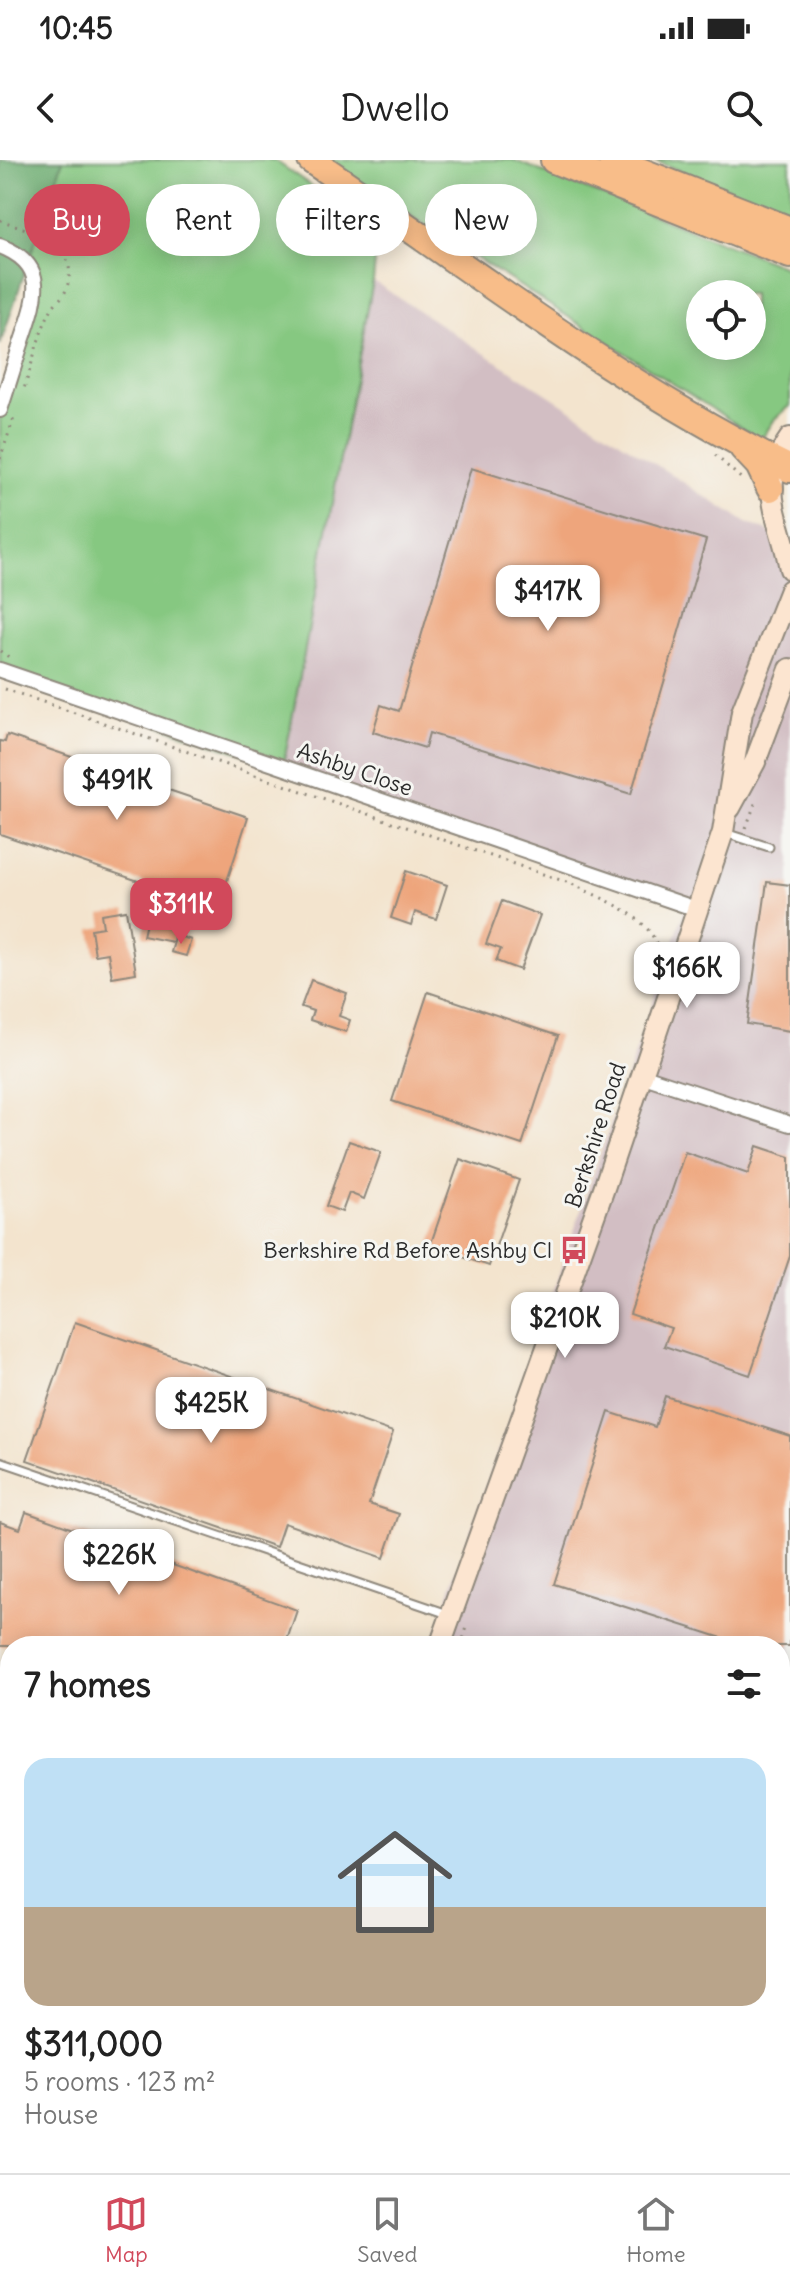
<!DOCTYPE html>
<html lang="en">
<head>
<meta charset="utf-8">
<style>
  body { margin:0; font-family:Delius,sans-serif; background:#f6f6f6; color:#222; height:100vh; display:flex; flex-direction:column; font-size:30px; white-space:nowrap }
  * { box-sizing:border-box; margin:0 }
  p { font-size:26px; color:#767676 }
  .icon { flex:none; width:44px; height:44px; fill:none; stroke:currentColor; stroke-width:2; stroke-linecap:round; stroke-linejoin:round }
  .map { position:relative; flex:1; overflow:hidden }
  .sheet { position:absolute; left:0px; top:1476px; width:790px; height:538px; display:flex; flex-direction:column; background:#fff; border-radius:32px 32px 0 0; box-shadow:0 4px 20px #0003 }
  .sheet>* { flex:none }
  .banner { position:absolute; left:24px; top:24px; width:742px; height:72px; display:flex; gap:16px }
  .fabs { position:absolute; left:686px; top:120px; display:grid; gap:16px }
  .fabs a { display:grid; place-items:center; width:80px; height:80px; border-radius:50%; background:#fff; box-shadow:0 4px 20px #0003; font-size:40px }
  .price { position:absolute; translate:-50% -68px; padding:0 18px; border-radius:16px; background:#fff; color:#222; font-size:26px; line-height:52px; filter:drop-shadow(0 2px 4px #0008) }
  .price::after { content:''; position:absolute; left:50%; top:48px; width:24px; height:18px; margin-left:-12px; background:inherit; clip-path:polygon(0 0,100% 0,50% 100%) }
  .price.selected { background:#d1495b; color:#fff }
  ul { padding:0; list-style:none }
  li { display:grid; align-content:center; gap:16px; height:424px; padding:0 24px }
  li+li { border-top:2px solid #e0e0e0 }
  li span { display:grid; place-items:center; height:248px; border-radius:24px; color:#555 }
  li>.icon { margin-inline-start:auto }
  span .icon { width:144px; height:144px; fill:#fffc; stroke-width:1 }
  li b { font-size:34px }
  h2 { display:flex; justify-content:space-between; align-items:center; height:96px; padding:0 24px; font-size:34px }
  .tag { padding:0 28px; border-radius:36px; background:#fff; box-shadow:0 4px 20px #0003; font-size:28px; line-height:72px }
  .tag.selected { background:#d1495b; color:#fff }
  .status { display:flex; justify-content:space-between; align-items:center; height:56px; padding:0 40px; background:#fff; direction:ltr }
  .status svg { height:22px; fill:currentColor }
  header { display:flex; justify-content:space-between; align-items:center; height:104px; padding:0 24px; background:#fff; font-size:36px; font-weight:600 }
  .tab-bar { display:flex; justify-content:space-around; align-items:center; height:112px; border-top:2px solid #e0e0e0; background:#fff; font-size:22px; color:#767676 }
  .tab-bar a { display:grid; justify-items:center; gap:4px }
  .tab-bar .selected { color:#d1495b }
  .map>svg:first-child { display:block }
</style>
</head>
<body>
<div class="status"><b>10:45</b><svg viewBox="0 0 49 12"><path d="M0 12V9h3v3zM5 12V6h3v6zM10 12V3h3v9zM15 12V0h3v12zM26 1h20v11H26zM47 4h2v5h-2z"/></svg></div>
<header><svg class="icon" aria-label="back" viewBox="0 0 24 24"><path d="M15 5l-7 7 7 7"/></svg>Dwello<svg class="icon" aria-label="search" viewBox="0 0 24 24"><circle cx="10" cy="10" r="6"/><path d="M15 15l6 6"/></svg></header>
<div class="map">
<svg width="790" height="2013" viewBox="0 0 790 2013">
  <rect width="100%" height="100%" fill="#f6f6f2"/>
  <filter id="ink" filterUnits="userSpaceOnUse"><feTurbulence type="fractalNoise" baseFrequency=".0125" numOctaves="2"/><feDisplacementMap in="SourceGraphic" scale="16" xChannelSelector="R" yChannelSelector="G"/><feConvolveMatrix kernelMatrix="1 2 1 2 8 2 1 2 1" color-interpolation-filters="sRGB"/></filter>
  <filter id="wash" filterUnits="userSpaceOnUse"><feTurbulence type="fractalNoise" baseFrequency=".006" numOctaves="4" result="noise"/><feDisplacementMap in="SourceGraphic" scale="32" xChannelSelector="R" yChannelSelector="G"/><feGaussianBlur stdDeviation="1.8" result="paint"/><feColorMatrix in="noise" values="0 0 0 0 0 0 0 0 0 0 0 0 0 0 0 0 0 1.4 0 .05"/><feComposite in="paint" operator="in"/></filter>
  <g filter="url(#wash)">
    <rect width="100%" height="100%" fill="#f3e4ce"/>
    <!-- industrial -->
    <path fill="#d2bec3" d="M 373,121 L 746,363 L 790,379 L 790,2013 L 250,2013 L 253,2004 L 780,2004 L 780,1486 L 431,1486 L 686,746 L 282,609 Z"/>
    <!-- green -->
    <g fill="#86c881" stroke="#587a56" stroke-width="2" fill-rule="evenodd">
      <path d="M 44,0 L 274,0 L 378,72 L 373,121 L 283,608 L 0,510 L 0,250 L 34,148 L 25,101 Z"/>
      <path d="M 323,0 L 513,0 L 790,109 L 790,246 L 775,259 L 761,280 ZM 700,134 L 752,134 L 752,186 L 700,186 Z"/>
      <path d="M 652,0 L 790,0 L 790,52 Z"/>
    </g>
    <!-- forest -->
    <path fill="#6cac6f" stroke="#4c6c4d" stroke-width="2" d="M 0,0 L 63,0 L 0,185 Z"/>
    <g id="blocks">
      <!-- building -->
      <g fill="#eea57c">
        <path d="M 471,308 L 706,380 L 631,634 L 429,573 L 425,588 L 373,572 L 381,545 L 399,551 Z"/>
        <path d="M 7,575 L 248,657 L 218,748 L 0,674 L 0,581 L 5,582 Z"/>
        <path d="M 406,711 L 447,725 L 436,759 L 415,752 L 411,765 L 391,758 Z"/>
        <path d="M 767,722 L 790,725 L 790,871 L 747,864 Z"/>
        <path d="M 502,741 L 540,755 L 520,810 L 496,801 L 501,789 L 486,784 Z"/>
        <path d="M 126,750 L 136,813 L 112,817 L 108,793 L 95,795 L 91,769 L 103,767 L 101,754 Z"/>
        <path d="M 148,754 L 177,759 L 173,782 L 143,776 Z"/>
        <path d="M 176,775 L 191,780 L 186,796 L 171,792 Z"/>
        <path d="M 311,820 L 347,833 L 339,856 L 350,860 L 346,872 L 310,860 L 313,851 L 301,847 Z"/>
        <path d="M 428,832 L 558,876 L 522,985 L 392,941 Z"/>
        <path d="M 349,981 L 381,992 L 364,1039 L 349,1033 L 342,1052 L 326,1046 Z"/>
        <path d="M 757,986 L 790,997 L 790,1096 L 750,1215 L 664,1186 L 671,1168 L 630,1154 L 685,992 L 748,1014 Z"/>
        <path d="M 460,999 L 519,1020 L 489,1106 L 430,1086 Z"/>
        <path d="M 75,1162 L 393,1272 L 369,1344 L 399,1354 L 384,1398 L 284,1363 L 276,1387 L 27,1300 Z"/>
        <path d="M 665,1236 L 790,1276 L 790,1486 L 747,1486 L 554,1424 L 609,1252 L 655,1267 Z"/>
        <path d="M 26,1352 L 297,1450 L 285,1486 L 0,1486 L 0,1362 L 20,1369 Z"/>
      </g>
    </g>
  </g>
  <g filter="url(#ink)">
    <use href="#blocks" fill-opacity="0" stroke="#8f887c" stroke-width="2"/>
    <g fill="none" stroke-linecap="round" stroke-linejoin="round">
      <defs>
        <g id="lane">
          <path d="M 725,673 L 769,687"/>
          <path d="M 0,1301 L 448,1454"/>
          <path d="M 0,1904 L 10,1912"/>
          <path d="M 0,1923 L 10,1918"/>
          <path d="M 64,2013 L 70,2004"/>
          <path d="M 187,2013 L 190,2004"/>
        </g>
        <g id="street">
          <path d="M 0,86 C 50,105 36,139 23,178 C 15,202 8,226 0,250"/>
          <path d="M 0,510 L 696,749"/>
          <path d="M 641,915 L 790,964"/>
          <path d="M 780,1677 L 790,1681"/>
          <path d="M 0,1836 L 10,1840"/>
        </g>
        <g id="secondary">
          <path d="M 790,278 C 755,327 781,358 790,409"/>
          <path d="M 730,648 L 755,602 L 790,509"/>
          <path d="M 440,1486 L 603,1031 L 670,832 L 723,672 L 742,552 L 790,430"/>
          <path d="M 261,2013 L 264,2004"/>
        </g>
        <g id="highway">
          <path d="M 311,0 C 469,107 619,225 790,309"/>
          <path d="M 554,0 L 790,95"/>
          <path d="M 612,0 L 790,70"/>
          <path d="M 743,288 L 759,305 L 770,328"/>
        </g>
      </defs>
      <!-- lane casing -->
      <use href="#lane" stroke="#8f887c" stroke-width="11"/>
      <!-- street casing -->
      <use href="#street" stroke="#8f887c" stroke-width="18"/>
      <!-- secondary casing -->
      <use href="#secondary" stroke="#8f887c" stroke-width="24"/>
      <!-- highway casing -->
      <use href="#highway" stroke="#8f887c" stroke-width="30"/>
      <!-- path -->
      <g stroke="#8f887c" stroke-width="3" stroke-dasharray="2 6" stroke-linecap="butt">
        <path d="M 0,60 C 33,72 83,83 66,130 C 63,138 55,142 51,150 C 38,174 32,206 23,232"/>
        <path d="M 715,295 L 744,321"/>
        <path d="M 0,299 L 15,255"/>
        <path d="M 0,491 L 12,499"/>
        <path d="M 5,529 L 572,724 C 606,741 655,756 661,799"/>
        <path d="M 746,668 L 756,641"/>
        <path d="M 461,1486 L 468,1464"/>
        <path d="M 0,1854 L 10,1858"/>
      </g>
      <!-- lane -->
      <use href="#lane" stroke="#fff" stroke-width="7"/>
      <!-- street -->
      <use href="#street" stroke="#fff" stroke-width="14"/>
      <!-- secondary -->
      <use href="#secondary" stroke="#fce5d0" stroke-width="20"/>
      <!-- highway -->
      <use href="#highway" stroke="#f8bd89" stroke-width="26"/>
    </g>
  </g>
  <!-- icons -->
  <defs>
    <symbol id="bus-bare" viewBox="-9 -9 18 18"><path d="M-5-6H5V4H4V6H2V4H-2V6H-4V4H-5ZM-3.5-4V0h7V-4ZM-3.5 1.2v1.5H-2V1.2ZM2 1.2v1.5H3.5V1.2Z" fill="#d1495b" stroke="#f6f6f2" stroke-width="2.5" paint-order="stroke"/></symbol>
  </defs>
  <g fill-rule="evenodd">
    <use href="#bus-bare" x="554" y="1070" width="40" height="40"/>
  </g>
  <g text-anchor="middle" stroke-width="6" stroke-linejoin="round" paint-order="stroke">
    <!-- street labels -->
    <g font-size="22" fill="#2b2b2b" stroke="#f6f6f2">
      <text transform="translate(355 609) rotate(19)" y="8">Ashby Close</text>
      <text transform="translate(595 975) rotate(-72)" y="8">Berkshire Road</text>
    </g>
    <!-- poi labels -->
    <g font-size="22" fill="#2b2b2b" stroke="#f6f6f2" text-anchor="end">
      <text x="552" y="1098">Berkshire Rd Before Ashby Cl</text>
    </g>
  </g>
</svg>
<div class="fabs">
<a><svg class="icon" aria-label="locate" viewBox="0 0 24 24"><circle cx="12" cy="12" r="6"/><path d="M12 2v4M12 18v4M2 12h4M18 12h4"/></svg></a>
</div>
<b class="price" style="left:548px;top:473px">$417K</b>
<b class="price" style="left:117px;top:662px">$491K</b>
<b class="price selected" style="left:181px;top:786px">$311K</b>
<b class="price" style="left:687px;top:850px">$166K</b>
<b class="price" style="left:565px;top:1200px">$210K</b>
<b class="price" style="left:211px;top:1285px">$425K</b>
<b class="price" style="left:119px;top:1437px">$226K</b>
<div class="banner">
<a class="tag selected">Buy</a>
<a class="tag">Rent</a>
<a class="tag">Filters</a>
<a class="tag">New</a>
</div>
<section class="sheet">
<h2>7 homes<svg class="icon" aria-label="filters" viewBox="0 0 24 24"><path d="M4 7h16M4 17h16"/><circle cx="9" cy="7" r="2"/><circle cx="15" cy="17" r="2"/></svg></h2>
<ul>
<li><span style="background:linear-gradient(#bfe0f5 60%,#b9a48a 0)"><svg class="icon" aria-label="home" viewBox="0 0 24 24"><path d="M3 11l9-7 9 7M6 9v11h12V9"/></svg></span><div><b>$311,000</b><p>5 rooms · 123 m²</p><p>House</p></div></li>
</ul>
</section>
</div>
<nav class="tab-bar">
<a class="selected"><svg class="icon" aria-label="map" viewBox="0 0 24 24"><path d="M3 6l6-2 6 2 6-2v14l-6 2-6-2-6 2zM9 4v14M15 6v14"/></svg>Map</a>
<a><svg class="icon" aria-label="saved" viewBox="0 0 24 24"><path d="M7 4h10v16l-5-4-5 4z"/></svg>Saved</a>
<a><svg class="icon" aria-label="home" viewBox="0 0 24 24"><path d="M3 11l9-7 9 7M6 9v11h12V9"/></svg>Home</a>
</nav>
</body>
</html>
